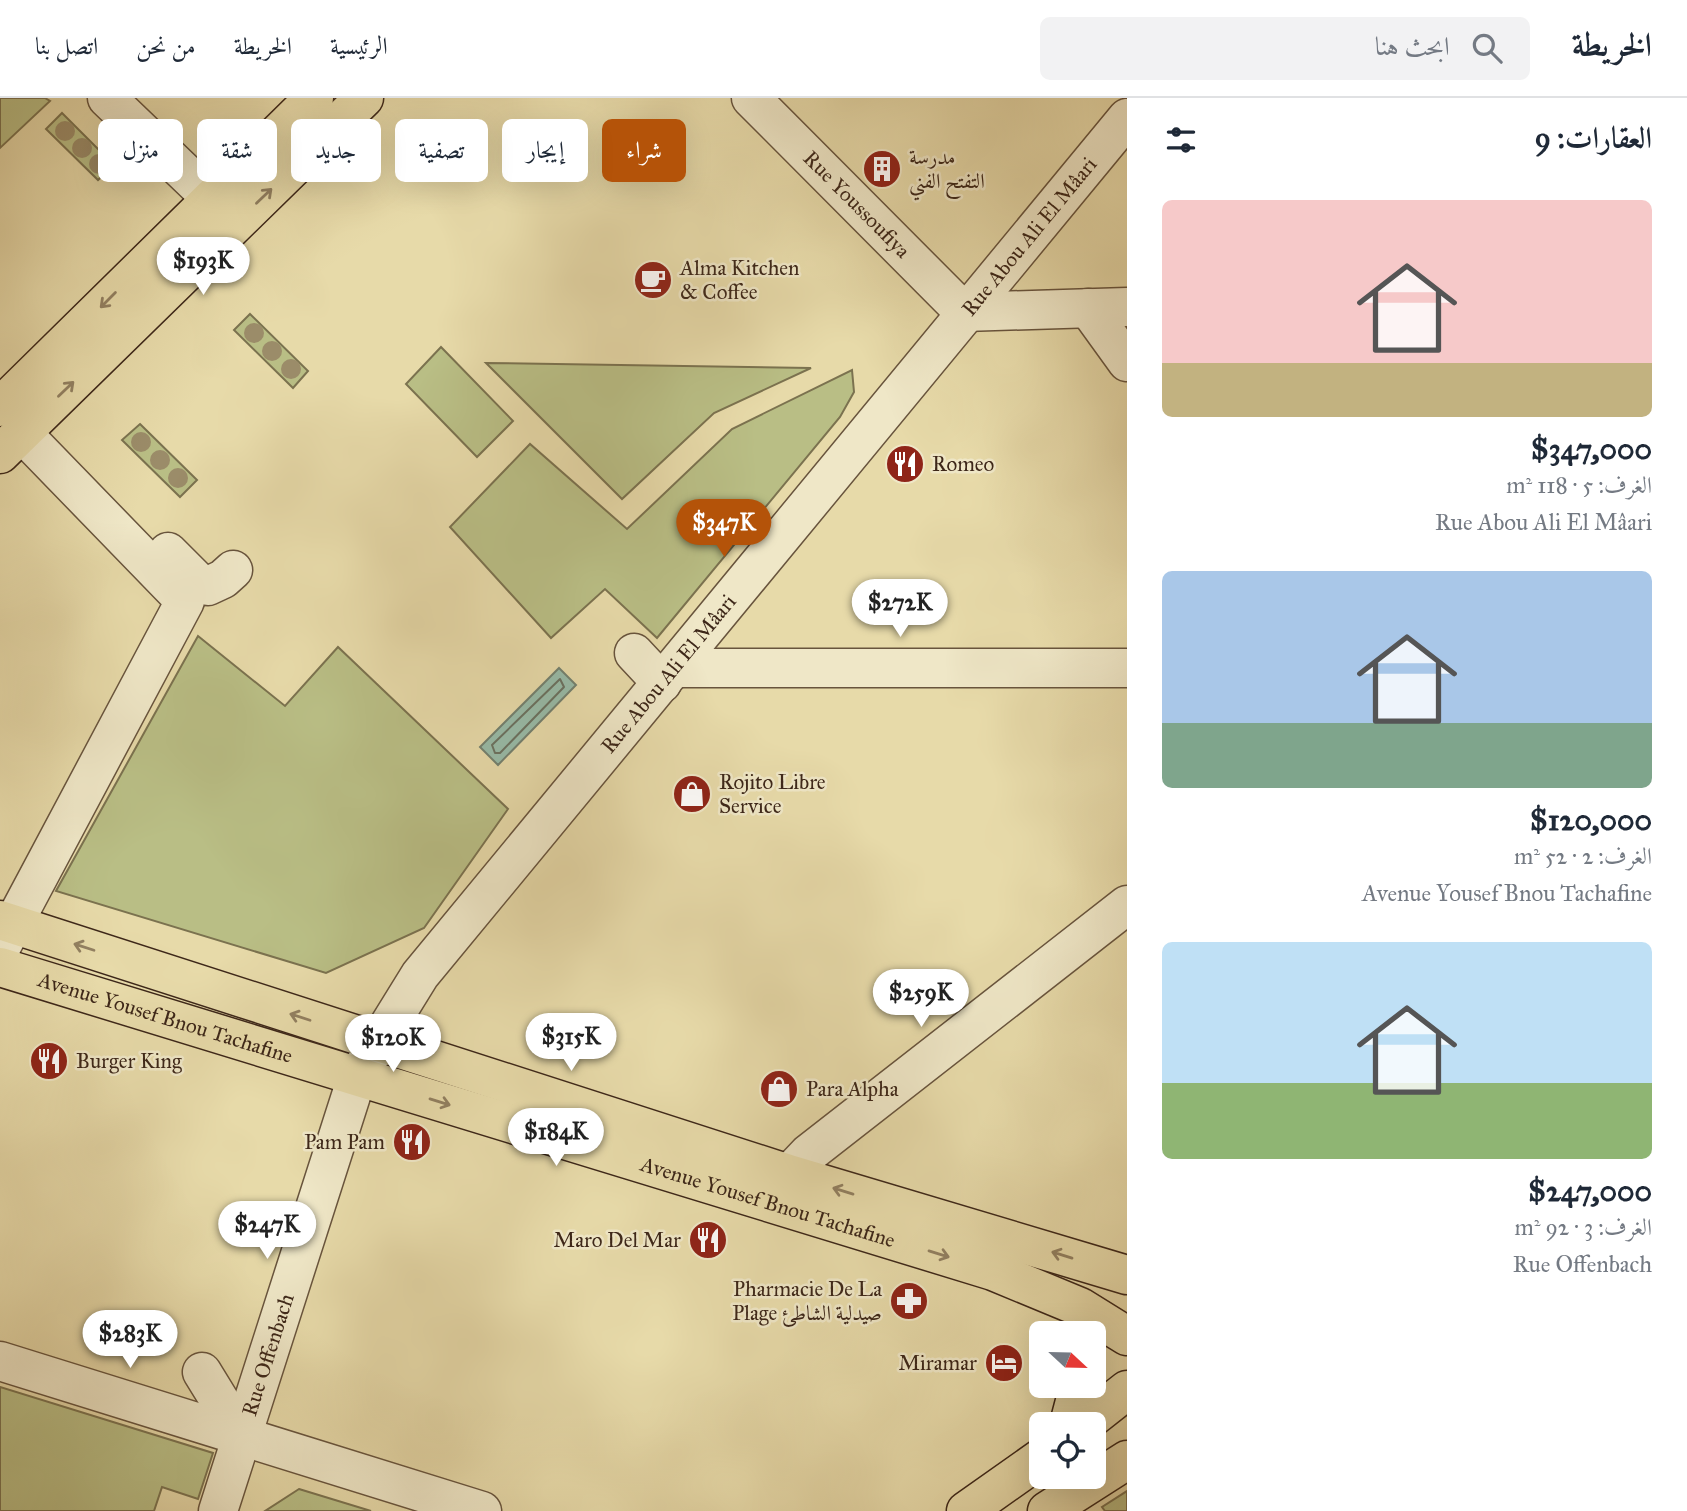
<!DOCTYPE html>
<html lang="ar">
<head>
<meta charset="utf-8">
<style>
  body { margin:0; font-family:"IM FELL Great Primer",Amiri,serif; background:#f2f2f3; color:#1f2937; direction:rtl; height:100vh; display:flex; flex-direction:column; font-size:26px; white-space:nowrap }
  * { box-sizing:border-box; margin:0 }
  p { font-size:23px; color:#747a83 }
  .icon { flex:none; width:38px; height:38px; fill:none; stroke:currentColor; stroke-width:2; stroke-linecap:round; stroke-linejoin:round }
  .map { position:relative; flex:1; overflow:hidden; direction:ltr }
  .details { display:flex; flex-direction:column; background:#fff; width:560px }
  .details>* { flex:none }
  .guide { position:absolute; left:21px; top:21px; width:665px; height:63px; direction:rtl; display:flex; gap:14px }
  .needle { width:46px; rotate:112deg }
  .fabs { position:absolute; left:1029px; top:1223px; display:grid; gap:14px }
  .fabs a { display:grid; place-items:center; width:77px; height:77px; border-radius:10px; background:#fff; box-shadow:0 7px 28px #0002; font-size:35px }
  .price { position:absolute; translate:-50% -60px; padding:0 16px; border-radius:24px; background:#fff; color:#222; font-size:23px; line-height:46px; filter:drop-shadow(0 2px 4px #0008) }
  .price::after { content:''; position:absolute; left:50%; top:42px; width:21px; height:16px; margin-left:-10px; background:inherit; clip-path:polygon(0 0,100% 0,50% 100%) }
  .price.current { background:#b45309; color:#fff }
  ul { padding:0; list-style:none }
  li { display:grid; align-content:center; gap:14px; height:371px; padding:0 35px }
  li span { display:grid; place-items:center; height:217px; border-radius:10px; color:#555 }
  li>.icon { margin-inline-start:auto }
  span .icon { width:126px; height:126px; fill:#fffc; stroke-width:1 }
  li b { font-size:30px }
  h2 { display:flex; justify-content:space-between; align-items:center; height:84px; padding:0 35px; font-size:30px }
  .tag { padding:0 24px; border-radius:10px; background:#fff; box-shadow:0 7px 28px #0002; font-size:24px; line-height:63px }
  .tag.current { background:#b45309; color:#fff }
  header { display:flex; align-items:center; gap:42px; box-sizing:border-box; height:98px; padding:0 35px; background:#fff; border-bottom:2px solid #e0e1e3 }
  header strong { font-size:33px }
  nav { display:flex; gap:38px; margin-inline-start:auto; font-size:24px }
  .search { width:490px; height:63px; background:#f2f2f3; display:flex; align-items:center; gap:18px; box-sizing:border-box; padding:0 24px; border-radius:10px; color:#747a83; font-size:26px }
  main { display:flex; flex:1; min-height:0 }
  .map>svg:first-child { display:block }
</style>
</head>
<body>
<header>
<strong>الخريطة</strong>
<div class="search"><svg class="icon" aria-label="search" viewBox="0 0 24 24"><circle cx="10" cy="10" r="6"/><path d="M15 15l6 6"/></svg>ابحث هنا</div>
<nav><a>الرئيسية</a><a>الخريطة</a><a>من نحن</a><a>اتصل بنا</a></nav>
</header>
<main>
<section class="details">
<h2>العقارات: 9<svg class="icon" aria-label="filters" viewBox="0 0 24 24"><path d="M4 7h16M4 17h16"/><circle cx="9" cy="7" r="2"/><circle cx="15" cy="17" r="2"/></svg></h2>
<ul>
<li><span style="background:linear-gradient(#f6c9c9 75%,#c2b280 0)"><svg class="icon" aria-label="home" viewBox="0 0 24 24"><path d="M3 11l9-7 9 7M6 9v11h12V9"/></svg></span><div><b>$347,000</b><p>الغرف: 5 · 118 m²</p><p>Rue Abou Ali El Mâari</p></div></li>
<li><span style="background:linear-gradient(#a9c7e8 70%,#7fa58c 0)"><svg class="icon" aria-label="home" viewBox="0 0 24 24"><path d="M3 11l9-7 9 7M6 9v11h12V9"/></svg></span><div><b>$120,000</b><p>الغرف: 2 · 52 m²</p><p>Avenue Yousef Bnou Tachafine</p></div></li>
<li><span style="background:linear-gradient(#bfe0f5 65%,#8fb573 0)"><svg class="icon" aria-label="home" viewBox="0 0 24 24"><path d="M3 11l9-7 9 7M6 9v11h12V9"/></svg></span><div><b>$247,000</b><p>الغرف: 3 · 92 m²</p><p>Rue Offenbach</p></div></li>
</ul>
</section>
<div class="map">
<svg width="1127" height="1413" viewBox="0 0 1127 1413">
  <rect width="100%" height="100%" fill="#e7daa9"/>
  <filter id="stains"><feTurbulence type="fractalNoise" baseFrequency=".00286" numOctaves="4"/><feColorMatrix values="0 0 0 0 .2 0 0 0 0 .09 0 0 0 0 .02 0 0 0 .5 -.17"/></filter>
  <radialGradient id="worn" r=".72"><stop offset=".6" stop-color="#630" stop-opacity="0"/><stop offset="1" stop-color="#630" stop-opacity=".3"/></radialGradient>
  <!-- green -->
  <g fill="#b9be85" stroke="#7b724f" stroke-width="2">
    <path d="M 0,0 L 45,0 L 50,3 L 0,50 Z"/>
    <path d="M 62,15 L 114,67 L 98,82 L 46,31 Z"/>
    <path d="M 250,216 L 308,273 L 293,290 L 234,232 Z"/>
    <path d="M 441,249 L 513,323 L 477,359 L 406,286 Z"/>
    <path d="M 486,265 L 811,270 L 714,315 L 622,401 Z"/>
    <path d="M 852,272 L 854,294 L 840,319 L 657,540 L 605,491 L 551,540 L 450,429 L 530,346 L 627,431 L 732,331 Z"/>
    <path d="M 140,326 L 197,382 L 180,399 L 122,342 Z"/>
    <path d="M 198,538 L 285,608 L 338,549 L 508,711 L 424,830 L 326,875 L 56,793 Z"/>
    <path d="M 0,1289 L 213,1355 L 198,1401 L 162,1389 L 154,1413 L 0,1413 Z"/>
    <path d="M 299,1391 L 371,1413 L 265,1413 Z"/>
    <path d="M 1127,1393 L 1127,1413 L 1105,1413 L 1102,1409 Z"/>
  </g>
  <!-- water -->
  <path fill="#97bba8" stroke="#73806f" stroke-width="2" d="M 559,570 L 576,587 L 498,667 L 480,649 Z"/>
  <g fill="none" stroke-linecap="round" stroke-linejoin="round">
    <!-- shore -->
    <path stroke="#6a7160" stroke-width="2" d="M 560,581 L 564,589 L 500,655 L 495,655 L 492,647 Z"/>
    <defs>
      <g id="minor">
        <path d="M 107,0 L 235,123"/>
        <path id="s1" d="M 751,0 L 964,214 L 1127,209"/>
        <path d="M 1088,210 L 1127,264"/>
        <path d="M 168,454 L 197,483 L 208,488 L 223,481 L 233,472"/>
        <path d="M 634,555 L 662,585"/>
        <path d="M 674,570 L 1127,570"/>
        <path d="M 0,851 L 185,503 L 22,335"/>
        <path d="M 773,1103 L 789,1076 L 808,1056 L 1127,807"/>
        <path d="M 0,1263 L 482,1413"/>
        <path d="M 202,1274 L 242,1339"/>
        <path id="s2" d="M 218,1413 L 357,979 L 420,877 L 1127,20"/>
      </g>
      <g id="major">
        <path d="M 0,309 L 314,0"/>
        <path d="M 0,356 L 364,0"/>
        <path d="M 0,822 L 789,1076 L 1127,1177"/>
        <path id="s3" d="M 0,869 L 993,1173 L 1080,1209 L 1127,1238"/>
        <path d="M 1069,1326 L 1079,1288"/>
        <path d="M 1084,1326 L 1127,1292"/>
        <path d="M 966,1413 L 1041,1360"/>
        <path d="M 1047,1413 L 1127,1362"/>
      </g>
    </defs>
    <!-- minor casing -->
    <use href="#minor" stroke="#68543d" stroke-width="41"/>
    <!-- major casing -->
    <use href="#major" stroke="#3d2719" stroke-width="41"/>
    <!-- minor -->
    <use href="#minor" stroke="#efe7c7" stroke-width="38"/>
    <!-- major -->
    <use href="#major" stroke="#e7daa9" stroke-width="38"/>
  </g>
  <!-- trees -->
  <g fill="#9b8c69">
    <circle cx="65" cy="33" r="10"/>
    <circle cx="82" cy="50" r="10"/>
    <circle cx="99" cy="66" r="10"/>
    <circle cx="254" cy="235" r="10"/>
    <circle cx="272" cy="253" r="10"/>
    <circle cx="291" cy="271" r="10"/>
    <circle cx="141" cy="344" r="10"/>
    <circle cx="160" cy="362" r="10"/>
    <circle cx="178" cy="380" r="10"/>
  </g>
  <!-- one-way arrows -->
  <defs><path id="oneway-shaft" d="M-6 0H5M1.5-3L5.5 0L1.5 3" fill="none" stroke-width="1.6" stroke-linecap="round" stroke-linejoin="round" transform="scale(1.75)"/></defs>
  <g stroke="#928061">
    <use href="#oneway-shaft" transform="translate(264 98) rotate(-44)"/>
    <use href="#oneway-shaft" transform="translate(108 202) rotate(135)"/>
    <use href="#oneway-shaft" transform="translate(66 291) rotate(-44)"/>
    <use href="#oneway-shaft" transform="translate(84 849) rotate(-162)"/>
    <use href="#oneway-shaft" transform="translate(300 919) rotate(-162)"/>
    <use href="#oneway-shaft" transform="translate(440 1004) rotate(17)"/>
    <use href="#oneway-shaft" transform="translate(843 1093) rotate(-163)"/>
    <use href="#oneway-shaft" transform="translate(939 1156) rotate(17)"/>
    <use href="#oneway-shaft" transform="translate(1062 1157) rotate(-163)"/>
  </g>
  <!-- icons -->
  <defs>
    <symbol id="building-disc" viewBox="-11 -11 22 22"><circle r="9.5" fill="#8f2418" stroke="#efe7c7"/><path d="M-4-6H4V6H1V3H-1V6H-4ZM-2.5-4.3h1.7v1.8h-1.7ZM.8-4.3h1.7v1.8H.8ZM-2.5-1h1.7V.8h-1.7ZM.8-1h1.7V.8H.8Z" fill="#fff"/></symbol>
    <symbol id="cafe-disc" viewBox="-11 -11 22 22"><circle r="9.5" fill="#8f2418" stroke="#efe7c7"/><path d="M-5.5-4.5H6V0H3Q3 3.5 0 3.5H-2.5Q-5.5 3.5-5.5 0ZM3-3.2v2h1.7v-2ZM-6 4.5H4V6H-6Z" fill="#fff"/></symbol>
    <symbol id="restaurant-disc" viewBox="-11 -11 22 22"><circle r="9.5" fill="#8f2418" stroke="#efe7c7"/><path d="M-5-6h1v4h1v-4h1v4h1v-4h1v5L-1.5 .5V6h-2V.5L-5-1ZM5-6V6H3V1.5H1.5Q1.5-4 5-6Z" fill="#fff"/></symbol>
    <symbol id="shop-disc" viewBox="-11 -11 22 22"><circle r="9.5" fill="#8f2418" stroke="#efe7c7"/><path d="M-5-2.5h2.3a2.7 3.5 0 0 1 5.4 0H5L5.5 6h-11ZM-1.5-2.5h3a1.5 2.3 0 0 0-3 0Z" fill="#fff"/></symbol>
    <symbol id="pharmacy-disc" viewBox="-11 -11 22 22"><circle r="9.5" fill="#8f2418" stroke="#efe7c7"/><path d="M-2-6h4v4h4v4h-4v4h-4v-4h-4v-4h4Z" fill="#fff"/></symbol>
    <symbol id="hotel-disc" viewBox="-11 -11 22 22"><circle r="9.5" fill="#8f2418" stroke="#efe7c7"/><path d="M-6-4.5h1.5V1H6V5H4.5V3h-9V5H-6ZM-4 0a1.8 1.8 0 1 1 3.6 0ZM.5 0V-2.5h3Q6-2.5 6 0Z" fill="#fff"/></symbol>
  </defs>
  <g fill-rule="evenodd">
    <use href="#building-disc" x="860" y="49" width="44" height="44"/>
    <use href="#cafe-disc" x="631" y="160" width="44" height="44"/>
    <use href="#restaurant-disc" x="883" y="344" width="44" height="44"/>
    <use href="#shop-disc" x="670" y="674" width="44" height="44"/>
    <use href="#restaurant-disc" x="27" y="941" width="44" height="44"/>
    <use href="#shop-disc" x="757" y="969" width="44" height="44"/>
    <use href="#restaurant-disc" x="390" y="1022" width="44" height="44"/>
    <use href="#restaurant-disc" x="686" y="1120" width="44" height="44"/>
    <use href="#pharmacy-disc" x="887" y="1181" width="44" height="44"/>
    <use href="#hotel-disc" x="982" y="1243" width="44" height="44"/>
  </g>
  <g text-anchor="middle" stroke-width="5" stroke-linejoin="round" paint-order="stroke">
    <!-- poi labels -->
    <g font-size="21" fill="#3d2719" stroke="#efe7c7" text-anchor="start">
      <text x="909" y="66">مدرسة<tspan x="909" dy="24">التفتح الفني</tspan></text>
      <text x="680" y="177">Alma Kitchen<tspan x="680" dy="24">&amp; Coffee</tspan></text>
      <text x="932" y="373">Romeo</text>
      <text x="719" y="691">Rojito Libre<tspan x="719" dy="24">Service</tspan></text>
      <text x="76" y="970">Burger King</text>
      <text x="806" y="998">Para Alpha</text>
      <text x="385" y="1051" text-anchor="end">Pam Pam</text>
      <text x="681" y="1149" text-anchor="end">Maro Del Mar</text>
      <text x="882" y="1198" text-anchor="end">Pharmacie De La<tspan x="882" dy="24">Plage صيدلية الشاطئ</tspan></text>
      <text x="977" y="1272" text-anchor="end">Miramar</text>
    </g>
    <!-- street labels -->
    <g font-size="21" fill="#3d2719" stroke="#efe7c7">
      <text dy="7" stroke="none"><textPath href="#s1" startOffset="150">Rue Youssoufiya</textPath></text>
      <text dy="7" stroke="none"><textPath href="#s2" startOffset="1533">Rue Abou Ali El Mâari</textPath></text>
      <text dy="7" stroke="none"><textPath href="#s2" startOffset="966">Rue Abou Ali El Mâari</textPath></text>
      <text dy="7" stroke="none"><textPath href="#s3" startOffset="173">Avenue Yousef Bnou Tachafine</textPath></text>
      <text dy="7" stroke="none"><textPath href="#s3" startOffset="803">Avenue Yousef Bnou Tachafine</textPath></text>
      <text dy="7" stroke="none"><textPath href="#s2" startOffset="164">Rue Offenbach</textPath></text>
    </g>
  </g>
  <rect width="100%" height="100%" filter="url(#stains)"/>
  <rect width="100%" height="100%" fill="url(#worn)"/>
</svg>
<div class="fabs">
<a><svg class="needle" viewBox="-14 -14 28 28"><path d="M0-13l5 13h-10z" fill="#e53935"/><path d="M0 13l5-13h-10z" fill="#747a83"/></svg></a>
<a><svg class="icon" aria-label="locate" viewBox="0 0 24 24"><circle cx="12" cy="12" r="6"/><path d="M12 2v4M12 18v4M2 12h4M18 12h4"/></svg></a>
</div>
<b class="price" style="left:203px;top:199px">$193K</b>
<b class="price current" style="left:724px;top:461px">$347K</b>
<b class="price" style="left:900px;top:541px">$272K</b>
<b class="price" style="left:921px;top:931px">$259K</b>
<b class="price" style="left:571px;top:975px">$315K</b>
<b class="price" style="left:393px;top:976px">$120K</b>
<b class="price" style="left:556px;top:1070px">$184K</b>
<b class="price" style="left:267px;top:1163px">$247K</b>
<b class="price" style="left:130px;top:1272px">$283K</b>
<div class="guide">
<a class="tag current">شراء</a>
<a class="tag">إيجار</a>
<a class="tag">تصفية</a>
<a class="tag">جديد</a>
<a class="tag">شقة</a>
<a class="tag">منزل</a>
</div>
</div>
</main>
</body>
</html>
